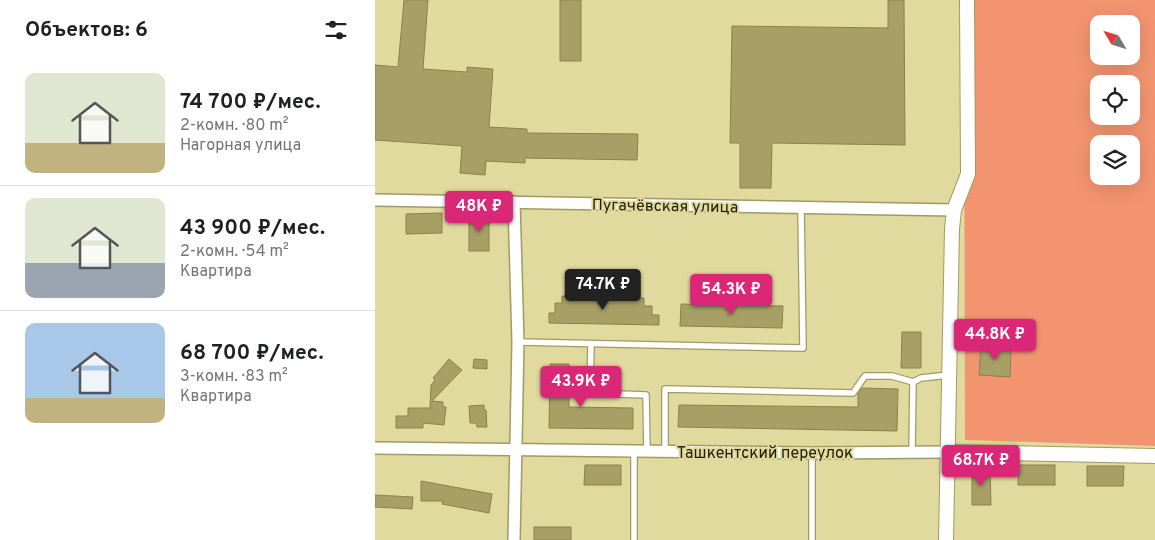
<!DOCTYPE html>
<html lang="ru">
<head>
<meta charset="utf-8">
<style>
  body { margin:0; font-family:Overpass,sans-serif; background:#f6f6f6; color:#202124; height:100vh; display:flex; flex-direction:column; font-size:19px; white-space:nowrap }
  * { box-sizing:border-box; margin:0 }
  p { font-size:16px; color:#757577 }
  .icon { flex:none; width:28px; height:28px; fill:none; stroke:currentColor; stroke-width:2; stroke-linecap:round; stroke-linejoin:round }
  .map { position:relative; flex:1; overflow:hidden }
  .sheet { display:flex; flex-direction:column; background:#fff; width:375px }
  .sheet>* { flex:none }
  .needle { width:32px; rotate:308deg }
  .fabs { position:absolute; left:715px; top:15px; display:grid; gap:10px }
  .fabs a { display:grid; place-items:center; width:50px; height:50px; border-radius:10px; background:#fff; box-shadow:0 5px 20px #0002; font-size:25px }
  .price { position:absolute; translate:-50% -42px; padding:0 11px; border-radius:5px; background:#db2777; color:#fff; font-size:16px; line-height:32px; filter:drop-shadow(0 1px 2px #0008) }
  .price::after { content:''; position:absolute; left:50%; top:30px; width:15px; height:11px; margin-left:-8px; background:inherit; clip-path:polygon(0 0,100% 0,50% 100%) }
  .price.selected { background:#222; color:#fff }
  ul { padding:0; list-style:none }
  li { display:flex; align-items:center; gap:15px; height:125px; padding:0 25px }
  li+li { border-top:1px solid #e0e0e0 }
  li span { display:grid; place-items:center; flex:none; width:140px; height:100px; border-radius:10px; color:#555 }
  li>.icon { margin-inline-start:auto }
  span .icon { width:60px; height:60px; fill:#fffc; stroke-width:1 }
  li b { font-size:21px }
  h2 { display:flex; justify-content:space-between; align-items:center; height:60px; padding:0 25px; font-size:21px }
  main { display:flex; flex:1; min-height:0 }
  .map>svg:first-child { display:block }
</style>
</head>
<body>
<main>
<section class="sheet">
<h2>Объектов: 6<svg class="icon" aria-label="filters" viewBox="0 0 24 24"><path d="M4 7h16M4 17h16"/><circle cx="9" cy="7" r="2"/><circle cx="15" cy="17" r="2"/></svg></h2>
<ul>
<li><span style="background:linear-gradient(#dfe7d0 70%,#c2b280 0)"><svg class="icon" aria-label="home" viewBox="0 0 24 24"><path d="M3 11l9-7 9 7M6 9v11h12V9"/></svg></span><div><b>74 700 ₽/мес.</b><p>2-комн. · 80 m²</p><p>Нагорная улица</p></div></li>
<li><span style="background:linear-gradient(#dfe7d0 65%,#9aa5b1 0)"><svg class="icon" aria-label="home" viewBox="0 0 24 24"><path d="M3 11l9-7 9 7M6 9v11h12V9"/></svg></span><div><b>43 900 ₽/мес.</b><p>2-комн. · 54 m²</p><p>Квартира</p></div></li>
<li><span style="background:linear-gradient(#a9c7e8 75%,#c2b280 0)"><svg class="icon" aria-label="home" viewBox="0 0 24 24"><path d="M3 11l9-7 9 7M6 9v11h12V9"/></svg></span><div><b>68 700 ₽/мес.</b><p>3-комн. · 83 m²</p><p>Квартира</p></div></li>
</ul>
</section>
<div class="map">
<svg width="780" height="540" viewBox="0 0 780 540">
  <rect width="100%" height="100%" fill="#e1da9f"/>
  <!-- green -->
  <path fill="#f29470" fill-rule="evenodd" d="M 589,0 L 780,0 L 780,446 L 590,440 ZM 724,24 L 756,24 L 756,56 L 724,56 ZM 724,84 L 756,84 L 756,116 L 724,116 ZM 724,144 L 756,144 L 756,176 L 724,176 Z"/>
  <!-- building -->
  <g fill="#a79f66" stroke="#89824a">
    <path d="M 29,0 L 53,0 L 48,69 L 92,72 L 92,67 L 118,69 L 114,127 L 152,129 L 152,133 L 263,134 L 262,160 L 150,158 L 150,163 L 111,161 L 110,175 L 85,173 L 87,146 L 0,140 L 0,65 L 23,67 Z"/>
    <rect x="185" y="0" width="21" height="61"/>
    <path d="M 513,0 L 529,0 L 530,145 L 397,143 L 396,188 L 365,188 L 365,143 L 355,143 L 357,26 L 513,28 Z"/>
    <path d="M 67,213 L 67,233 L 31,234 L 31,214 Z"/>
    <rect x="94" y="215" width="20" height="36"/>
    <path d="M 187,296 L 269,298 L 269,306 L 277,306 L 277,315 L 284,315 L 284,325 L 174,323 L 174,313 L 180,313 L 180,303 L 187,303 Z"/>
    <path d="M 306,304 L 408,306 L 407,328 L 305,326 Z"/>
    <path d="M 527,332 L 546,332 L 546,368 L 526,368 Z"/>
    <path d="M 606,344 L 636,346 L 635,377 L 604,375 Z"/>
    <path d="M 74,359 L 87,370 L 57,401 L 68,402 L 68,407 L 71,407 L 69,425 L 48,423 L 48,428 L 21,428 L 21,416 L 33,416 L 33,408 L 55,408 L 56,385 L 60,380 L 58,378 Z"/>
    <path d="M 99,359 L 112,360 L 112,369 L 98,368 Z"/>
    <path d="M 175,364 L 194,364 L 194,407 L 258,408 L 258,429 L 174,428 Z"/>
    <path d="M 487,388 L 523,389 L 522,431 L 303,427 L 304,405 L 483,407 L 483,394 Z"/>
    <path d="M 109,405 L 109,410 L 111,410 L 112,427 L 102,427 L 101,423 L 95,423 L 94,406 Z"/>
    <path d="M 210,465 L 246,465 L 246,485 L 209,485 Z"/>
    <rect x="643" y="465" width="37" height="20"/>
    <path d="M 712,466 L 749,466 L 748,486 L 712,486 Z"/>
    <path d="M 615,468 L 616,505 L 597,505 L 597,469 Z"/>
    <path d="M 46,481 L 117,494 L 114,513 L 67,504 L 68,501 L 46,501 Z"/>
    <path d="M 0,495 L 38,497 L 37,509 L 0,507 Z"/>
    <rect x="159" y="527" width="37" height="13"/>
  </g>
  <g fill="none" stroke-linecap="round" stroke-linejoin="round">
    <defs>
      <g id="service">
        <path d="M 143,342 L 428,348 L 426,207"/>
        <path d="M 216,344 L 215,393 L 271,395 L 272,452"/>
        <path d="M 259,452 L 259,540"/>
        <path d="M 290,452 L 290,389 L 478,393 L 490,376 L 517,376 L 538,382 L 546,378 L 574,375"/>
        <path d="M 437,453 L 437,540"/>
        <path d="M 537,453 L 538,382"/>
      </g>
      <g id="minor">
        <path d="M 0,200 L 579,210"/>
        <path d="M 0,448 L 437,453 L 573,452"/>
        <path d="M 139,540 L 143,342 L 139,202"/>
      </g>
      <g id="tertiary">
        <path d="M 573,452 L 780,456"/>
        <path d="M 571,540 L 577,229 L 579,210 L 593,174 L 592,0"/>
      </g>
    </defs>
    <!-- service casing -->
    <use href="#service" stroke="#a29a62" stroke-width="8"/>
    <!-- minor casing -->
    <use href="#minor" stroke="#a29a62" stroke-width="14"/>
    <!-- tertiary casing -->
    <use href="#tertiary" stroke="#a29a62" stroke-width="16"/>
    <!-- service -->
    <use href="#service" stroke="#fff" stroke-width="5.5"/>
    <!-- minor -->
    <use href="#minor" stroke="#fff" stroke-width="11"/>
    <!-- tertiary -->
    <use href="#tertiary" stroke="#fff" stroke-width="14"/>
  </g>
  <g text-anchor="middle" stroke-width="4" stroke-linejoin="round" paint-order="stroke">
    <!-- street labels -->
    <g font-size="16" fill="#242109" stroke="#e1da9f">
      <text transform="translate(290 205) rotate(1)" y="6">Пугачёвская улица</text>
      <text x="390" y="458">Ташкентский переулок</text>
    </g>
  </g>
</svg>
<div class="fabs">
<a><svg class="needle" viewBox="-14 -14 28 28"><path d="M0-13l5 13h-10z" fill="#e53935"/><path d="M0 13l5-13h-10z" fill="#757577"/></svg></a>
<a><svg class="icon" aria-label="locate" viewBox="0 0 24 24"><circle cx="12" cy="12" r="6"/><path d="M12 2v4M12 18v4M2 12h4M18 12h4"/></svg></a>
<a><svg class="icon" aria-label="layers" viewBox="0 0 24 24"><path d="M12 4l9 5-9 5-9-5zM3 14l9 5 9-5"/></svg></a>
</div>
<b class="price" style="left:104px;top:233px">48K ₽</b>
<b class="price selected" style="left:228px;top:311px">74.7K ₽</b>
<b class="price" style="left:356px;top:316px">54.3K ₽</b>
<b class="price" style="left:620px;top:361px">44.8K ₽</b>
<b class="price" style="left:206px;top:408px">43.9K ₽</b>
<b class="price" style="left:606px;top:487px">68.7K ₽</b>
</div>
</main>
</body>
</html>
